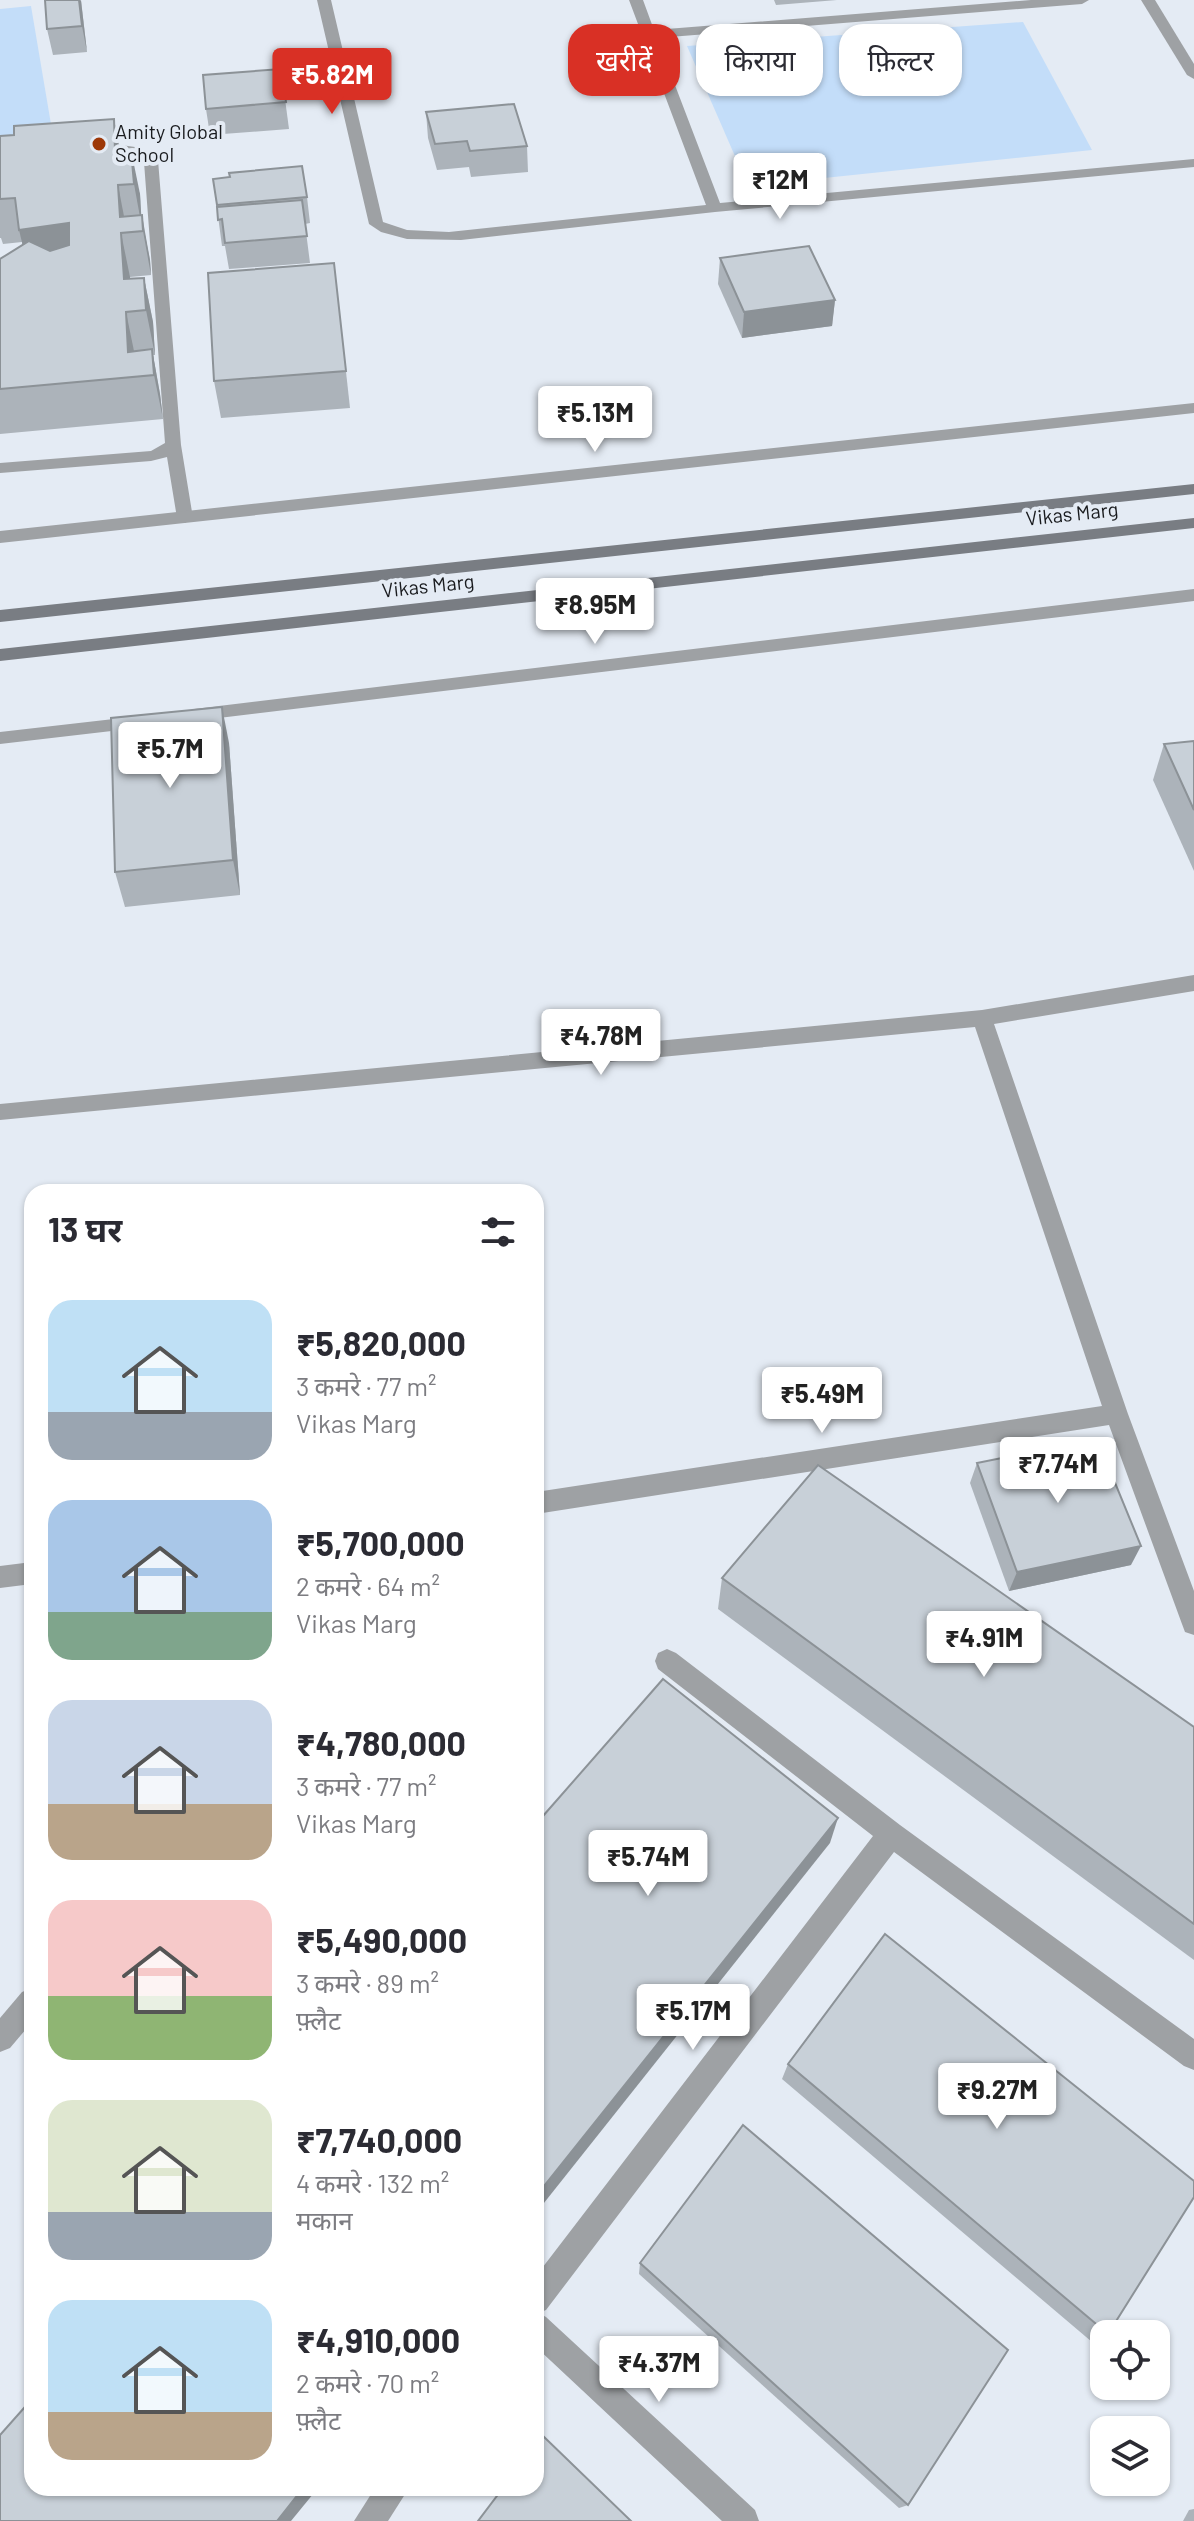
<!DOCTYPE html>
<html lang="hi">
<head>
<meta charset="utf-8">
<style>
  body { margin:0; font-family:Barlow,"Noto Sans Devanagari",sans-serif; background:#f2f2f3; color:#2b2b33; height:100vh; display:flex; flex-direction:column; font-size:30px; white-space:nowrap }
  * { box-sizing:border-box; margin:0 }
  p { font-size:26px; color:#7c7c81 }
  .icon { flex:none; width:44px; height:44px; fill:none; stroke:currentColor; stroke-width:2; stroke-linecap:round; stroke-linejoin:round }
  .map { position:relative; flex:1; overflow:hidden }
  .drawer { position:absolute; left:24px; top:1184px; width:520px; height:1312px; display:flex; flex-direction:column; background:#fff; border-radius:24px; box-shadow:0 2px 6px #0004 }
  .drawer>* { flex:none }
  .top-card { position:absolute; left:568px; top:24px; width:506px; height:72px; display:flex; gap:16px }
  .tools { position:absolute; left:1090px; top:2320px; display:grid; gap:16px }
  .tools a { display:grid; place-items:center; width:80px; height:80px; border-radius:16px; background:#fff; box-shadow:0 2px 6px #0004; font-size:40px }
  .price { position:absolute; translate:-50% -68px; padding:0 18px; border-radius:8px; background:#fff; color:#222; font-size:26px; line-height:52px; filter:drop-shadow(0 2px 4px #0008) }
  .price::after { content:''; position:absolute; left:50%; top:48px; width:24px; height:18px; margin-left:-12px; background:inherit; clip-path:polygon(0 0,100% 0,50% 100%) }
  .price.current { background:#d93025; color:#fff }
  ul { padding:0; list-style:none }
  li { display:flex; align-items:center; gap:24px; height:200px; padding:0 24px }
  li span { display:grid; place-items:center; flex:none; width:224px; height:160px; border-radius:24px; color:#555 }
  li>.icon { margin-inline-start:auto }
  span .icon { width:96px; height:96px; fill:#fffc; stroke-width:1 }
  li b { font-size:34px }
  h2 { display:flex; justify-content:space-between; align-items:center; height:96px; padding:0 24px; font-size:34px }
  .chip { padding:0 28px; border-radius:24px; background:#fff; box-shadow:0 2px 6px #0004; font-size:28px; line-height:72px }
  .chip.current { background:#d93025; color:#fff }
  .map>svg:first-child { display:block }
</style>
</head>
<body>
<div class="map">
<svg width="1194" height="2521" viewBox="0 0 1194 2521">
  <rect width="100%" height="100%" fill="#e4ebf4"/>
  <!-- green -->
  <g fill="#c3ddf9">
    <path d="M 31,6 L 54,142 L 0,146 L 0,9 Z"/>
    <path d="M 1023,22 L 1092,150 L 748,186 L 687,46 Z"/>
  </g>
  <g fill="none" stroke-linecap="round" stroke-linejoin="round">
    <!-- service -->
    <path fill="#9ea1a4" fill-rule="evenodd" d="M 114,144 L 142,148 L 158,160 L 181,445 L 193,518 L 185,523 L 177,518 L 167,457 L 151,461 L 0,473 L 0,463 L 151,451 L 165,443 L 144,162 C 122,147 98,161 83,150 L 90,146 Z"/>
    <!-- minor -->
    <g fill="#9ea1a4" fill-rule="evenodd">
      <path d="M 317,0 L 331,0 L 383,222 L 407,230 L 449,232 L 706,205 L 629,0 L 643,0 L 654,30 L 1031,0 L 1089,0 L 1082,4 L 657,38 L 720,203 L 1194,159 L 1194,167 L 715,212 L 461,240 L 407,239 L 381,232 L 369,224 Z"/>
      <path d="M 1141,0 L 1155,0 L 1194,64 L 1194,79 L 1187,75 Z"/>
      <path d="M 1194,403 L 1194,413 L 0,543 L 0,531 Z"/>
      <path d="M 1194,589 L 1194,601 L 194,721 L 185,715 L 194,709 Z"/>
      <path d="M 140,716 L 146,717 L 149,722 L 146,727 L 0,744 L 0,732 Z"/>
      <path d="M 1194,975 L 1194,991 L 994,1024 L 1128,1414 L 1194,1591 L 1194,1635 L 1185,1632 L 1182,1624 L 1109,1425 L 536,1514 L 536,1492 L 1102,1406 L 975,1027 L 0,1120 L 0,1104 L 982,1010 Z"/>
      <path d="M 32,1562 L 32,1584 L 0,1588 L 0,1566 Z"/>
      <path d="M 667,1649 L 676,1653 L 900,1825 L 1194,2039 L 1194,2070 L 1184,2066 L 894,1852 L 546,2310 L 539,2313 L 546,2317 L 755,2510 L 759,2521 L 722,2521 L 536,2347 L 536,2276 L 873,1836 L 658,1669 L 655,1661 L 658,1653 Z"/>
      <path d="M 32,1988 L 32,2022 L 10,2048 L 0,2052 L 0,2018 L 22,1992 Z"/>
      <path d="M 375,2488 L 409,2488 L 388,2521 L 354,2521 Z"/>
    </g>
    <!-- secondary -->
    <g fill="#797d83" fill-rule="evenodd">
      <path d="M 1194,484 L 1194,494 L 0,622 L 0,610 Z"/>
      <path d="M 1194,518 L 1194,528 L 0,661 L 0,649 Z"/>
    </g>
  </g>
  <!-- wall -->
  <g fill="#acb3ba">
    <path d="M 45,0 L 81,0 L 87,52 L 53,55 L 47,29 Z"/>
    <path d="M 774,0 L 837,0 L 776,5 Z"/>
    <path d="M 281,69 L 289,129 L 210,135 L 206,109 Z"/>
    <path d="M 426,112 L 527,146 L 528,172 L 471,177 L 469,167 L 437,170 L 428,138 Z"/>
    <path d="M 114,119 L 120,151 L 140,194 L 141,215 L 150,260 L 151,275 L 130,277 L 130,279 L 144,278 L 153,322 L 155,355 L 153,355 L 160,394 L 163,419 L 0,434 L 0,259 L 22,245 L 22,242 L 3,244 L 1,238 L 0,238 L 0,136 L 14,135 Z"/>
    <path d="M 213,179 L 307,197 L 310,223 L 305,224 L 310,263 L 229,269 L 225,246 L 222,246 Z"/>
    <path d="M 720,258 L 835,300 L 832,326 L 742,338 L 718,284 Z"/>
    <path d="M 334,263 L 350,408 L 221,418 L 214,381 Z"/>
    <path d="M 1194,741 L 1194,871 L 1153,780 L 1164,744 Z"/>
    <path d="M 229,743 L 240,895 L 125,907 L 115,872 Z"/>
    <path d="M 977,1463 L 1131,1565 L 1009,1591 L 970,1483 Z"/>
    <path d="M 722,1578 L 1194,1727 L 1194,1960 L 718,1609 Z"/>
    <path d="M 788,2064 L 1108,2334 L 1104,2334 L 1104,2336 L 1092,2342 L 782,2079 Z"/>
    <path d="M 640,2263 L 908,2505 L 899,2508 L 639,2274 Z"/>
    <path d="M 1194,2509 L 1194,2521 L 1183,2521 L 1189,2510 Z"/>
  </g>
  <!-- shaded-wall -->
  <g fill="#8c9297">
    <path d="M 79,0 L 81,1 L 87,52 L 82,26 Z"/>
    <path d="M 114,119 L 122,163 L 115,151 Z"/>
    <path d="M 131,150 L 140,194 L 142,228 L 134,184 Z"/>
    <path d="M 118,185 L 127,232 L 120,217 Z"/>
    <path d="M 142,215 L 150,260 L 151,275 L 143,231 Z"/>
    <path d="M 69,223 L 79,268 L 30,275 L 19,230 Z"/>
    <path d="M 121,233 L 130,277 L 132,311 L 124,279 Z"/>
    <path d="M 144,278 L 153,322 L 155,355 L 146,310 Z"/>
    <path d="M 835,300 L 832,326 L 742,338 L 744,312 Z"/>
    <path d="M 126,312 L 135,356 L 128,352 Z"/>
    <path d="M 152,349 L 160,394 L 163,419 L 154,375 Z"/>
    <path d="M 222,707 L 229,743 L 240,895 L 233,860 Z"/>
    <path d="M 1141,1546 L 1131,1565 L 1009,1591 L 1017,1572 Z"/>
    <path d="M 838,1818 L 830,1843 L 536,2213 L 536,2196 Z"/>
    <path d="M 303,2488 L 318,2488 L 291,2521 L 277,2521 Z"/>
  </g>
  <!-- building -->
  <g fill="#c8d0d8" stroke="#8c9297" stroke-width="2">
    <path d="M 45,0 L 79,0 L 82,26 L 47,29 Z"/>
    <path d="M 281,69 L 286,102 L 206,109 L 203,75 Z"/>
    <path d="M 514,104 L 527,146 L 470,151 L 467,141 L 435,144 L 426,112 Z"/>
    <path d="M 114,119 L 115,151 L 131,150 L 134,184 L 118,185 L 120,217 L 142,215 L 143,231 L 121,233 L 124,279 L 144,278 L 146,310 L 126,312 L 128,352 L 152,349 L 154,375 L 0,389 L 0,259 L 29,241 L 50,251 L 69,245 L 69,223 L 19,230 L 15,198 L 0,199 L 0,136 L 14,135 L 14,126 Z"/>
    <path d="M 302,166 L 307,197 L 217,205 L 213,179 L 230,177 L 229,173 Z"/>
    <path d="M 302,200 L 307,236 L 225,243 L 222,219 L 218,220 L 217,207 Z"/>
    <path d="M 809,246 L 835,300 L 744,312 L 720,258 Z"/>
    <path d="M 334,263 L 346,371 L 214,381 L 208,273 Z"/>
    <path d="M 222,707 L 233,860 L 115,872 L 111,718 Z"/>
    <path d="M 1194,741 L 1194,810 L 1164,744 Z"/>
    <path d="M 1097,1439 L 1141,1546 L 1017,1572 L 977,1463 Z"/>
    <path d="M 818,1465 L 1194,1727 L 1194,1924 L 722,1578 Z"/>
    <path d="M 663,1679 L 838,1818 L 536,2196 L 536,1824 Z"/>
    <path d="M 885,1934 L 1194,2181 L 1194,2197 L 1108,2334 L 788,2064 Z"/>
    <path d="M 743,2125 L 1008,2350 L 908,2505 L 640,2263 Z"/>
    <path d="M 32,2399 L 32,2488 L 303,2488 L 277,2521 L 0,2521 L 0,2435 Z"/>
    <path d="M 542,2435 L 631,2521 L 478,2521 L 503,2488 L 536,2488 L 536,2443 Z"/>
  </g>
  <!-- markers -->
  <circle fill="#9d3808" stroke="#e4ebf4" stroke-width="3" cx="99" cy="144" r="8"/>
  <g text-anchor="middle" stroke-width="8" stroke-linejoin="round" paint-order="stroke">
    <!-- far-poi labels -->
    <g font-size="20" fill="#191b1e" stroke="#e4ebf4" text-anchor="start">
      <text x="115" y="139">Amity Global<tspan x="115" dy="23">School</tspan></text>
    </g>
    <!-- far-street labels -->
    <g font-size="20" fill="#191b1e" stroke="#e4ebf4">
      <text transform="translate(1072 514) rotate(-6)" y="7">Vikas Marg</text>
      <text transform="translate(428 586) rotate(-6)" y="7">Vikas Marg</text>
    </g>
  </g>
</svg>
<div class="tools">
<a><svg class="icon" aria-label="locate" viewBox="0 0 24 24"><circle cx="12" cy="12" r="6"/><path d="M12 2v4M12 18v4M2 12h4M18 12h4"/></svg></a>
<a><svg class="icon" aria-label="layers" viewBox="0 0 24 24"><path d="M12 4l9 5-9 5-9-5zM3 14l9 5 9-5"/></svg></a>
</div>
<b class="price current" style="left:332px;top:116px">₹5.82M</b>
<b class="price" style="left:780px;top:221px">₹12M</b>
<b class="price" style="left:595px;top:454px">₹5.13M</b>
<b class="price" style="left:595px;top:646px">₹8.95M</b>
<b class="price" style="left:170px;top:790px">₹5.7M</b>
<b class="price" style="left:601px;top:1077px">₹4.78M</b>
<b class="price" style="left:822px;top:1435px">₹5.49M</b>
<b class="price" style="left:1058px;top:1505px">₹7.74M</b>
<b class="price" style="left:984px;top:1679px">₹4.91M</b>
<b class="price" style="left:648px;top:1898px">₹5.74M</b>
<b class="price" style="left:693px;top:2052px">₹5.17M</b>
<b class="price" style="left:997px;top:2131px">₹9.27M</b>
<b class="price" style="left:659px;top:2404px">₹4.37M</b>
<div class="top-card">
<a class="chip current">खरीदें</a>
<a class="chip">किराया</a>
<a class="chip">फ़िल्टर</a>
</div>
<section class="drawer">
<h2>13 घर<svg class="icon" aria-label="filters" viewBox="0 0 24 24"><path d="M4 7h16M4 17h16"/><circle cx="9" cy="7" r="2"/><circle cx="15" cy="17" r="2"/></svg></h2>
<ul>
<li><span style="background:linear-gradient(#bfe0f5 70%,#9aa5b1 0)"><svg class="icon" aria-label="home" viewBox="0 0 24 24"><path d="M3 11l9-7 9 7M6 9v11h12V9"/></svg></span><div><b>₹5,820,000</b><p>3 कमरे · 77 m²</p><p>Vikas Marg</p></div></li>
<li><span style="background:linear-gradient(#a9c7e8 70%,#7fa58c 0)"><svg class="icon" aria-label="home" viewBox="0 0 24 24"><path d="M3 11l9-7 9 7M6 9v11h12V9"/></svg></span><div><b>₹5,700,000</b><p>2 कमरे · 64 m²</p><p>Vikas Marg</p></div></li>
<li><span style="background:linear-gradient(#c9d6e8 65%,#b9a48a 0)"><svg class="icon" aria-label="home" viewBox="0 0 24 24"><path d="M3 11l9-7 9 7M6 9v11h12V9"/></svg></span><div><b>₹4,780,000</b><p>3 कमरे · 77 m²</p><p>Vikas Marg</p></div></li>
<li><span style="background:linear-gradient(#f6c9c9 60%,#8fb573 0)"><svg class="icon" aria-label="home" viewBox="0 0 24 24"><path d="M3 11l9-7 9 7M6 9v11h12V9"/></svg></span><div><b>₹5,490,000</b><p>3 कमरे · 89 m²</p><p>फ़्लैट</p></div></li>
<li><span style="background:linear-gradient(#dfe7d0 70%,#9aa5b1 0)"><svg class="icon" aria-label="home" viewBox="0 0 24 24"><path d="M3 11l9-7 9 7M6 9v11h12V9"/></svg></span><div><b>₹7,740,000</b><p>4 कमरे · 132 m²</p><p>मकान</p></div></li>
<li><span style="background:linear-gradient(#bfe0f5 70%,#b9a48a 0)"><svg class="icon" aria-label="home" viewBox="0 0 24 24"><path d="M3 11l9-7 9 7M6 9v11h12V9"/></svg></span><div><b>₹4,910,000</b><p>2 कमरे · 70 m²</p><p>फ़्लैट</p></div></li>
</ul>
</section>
</div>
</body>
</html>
